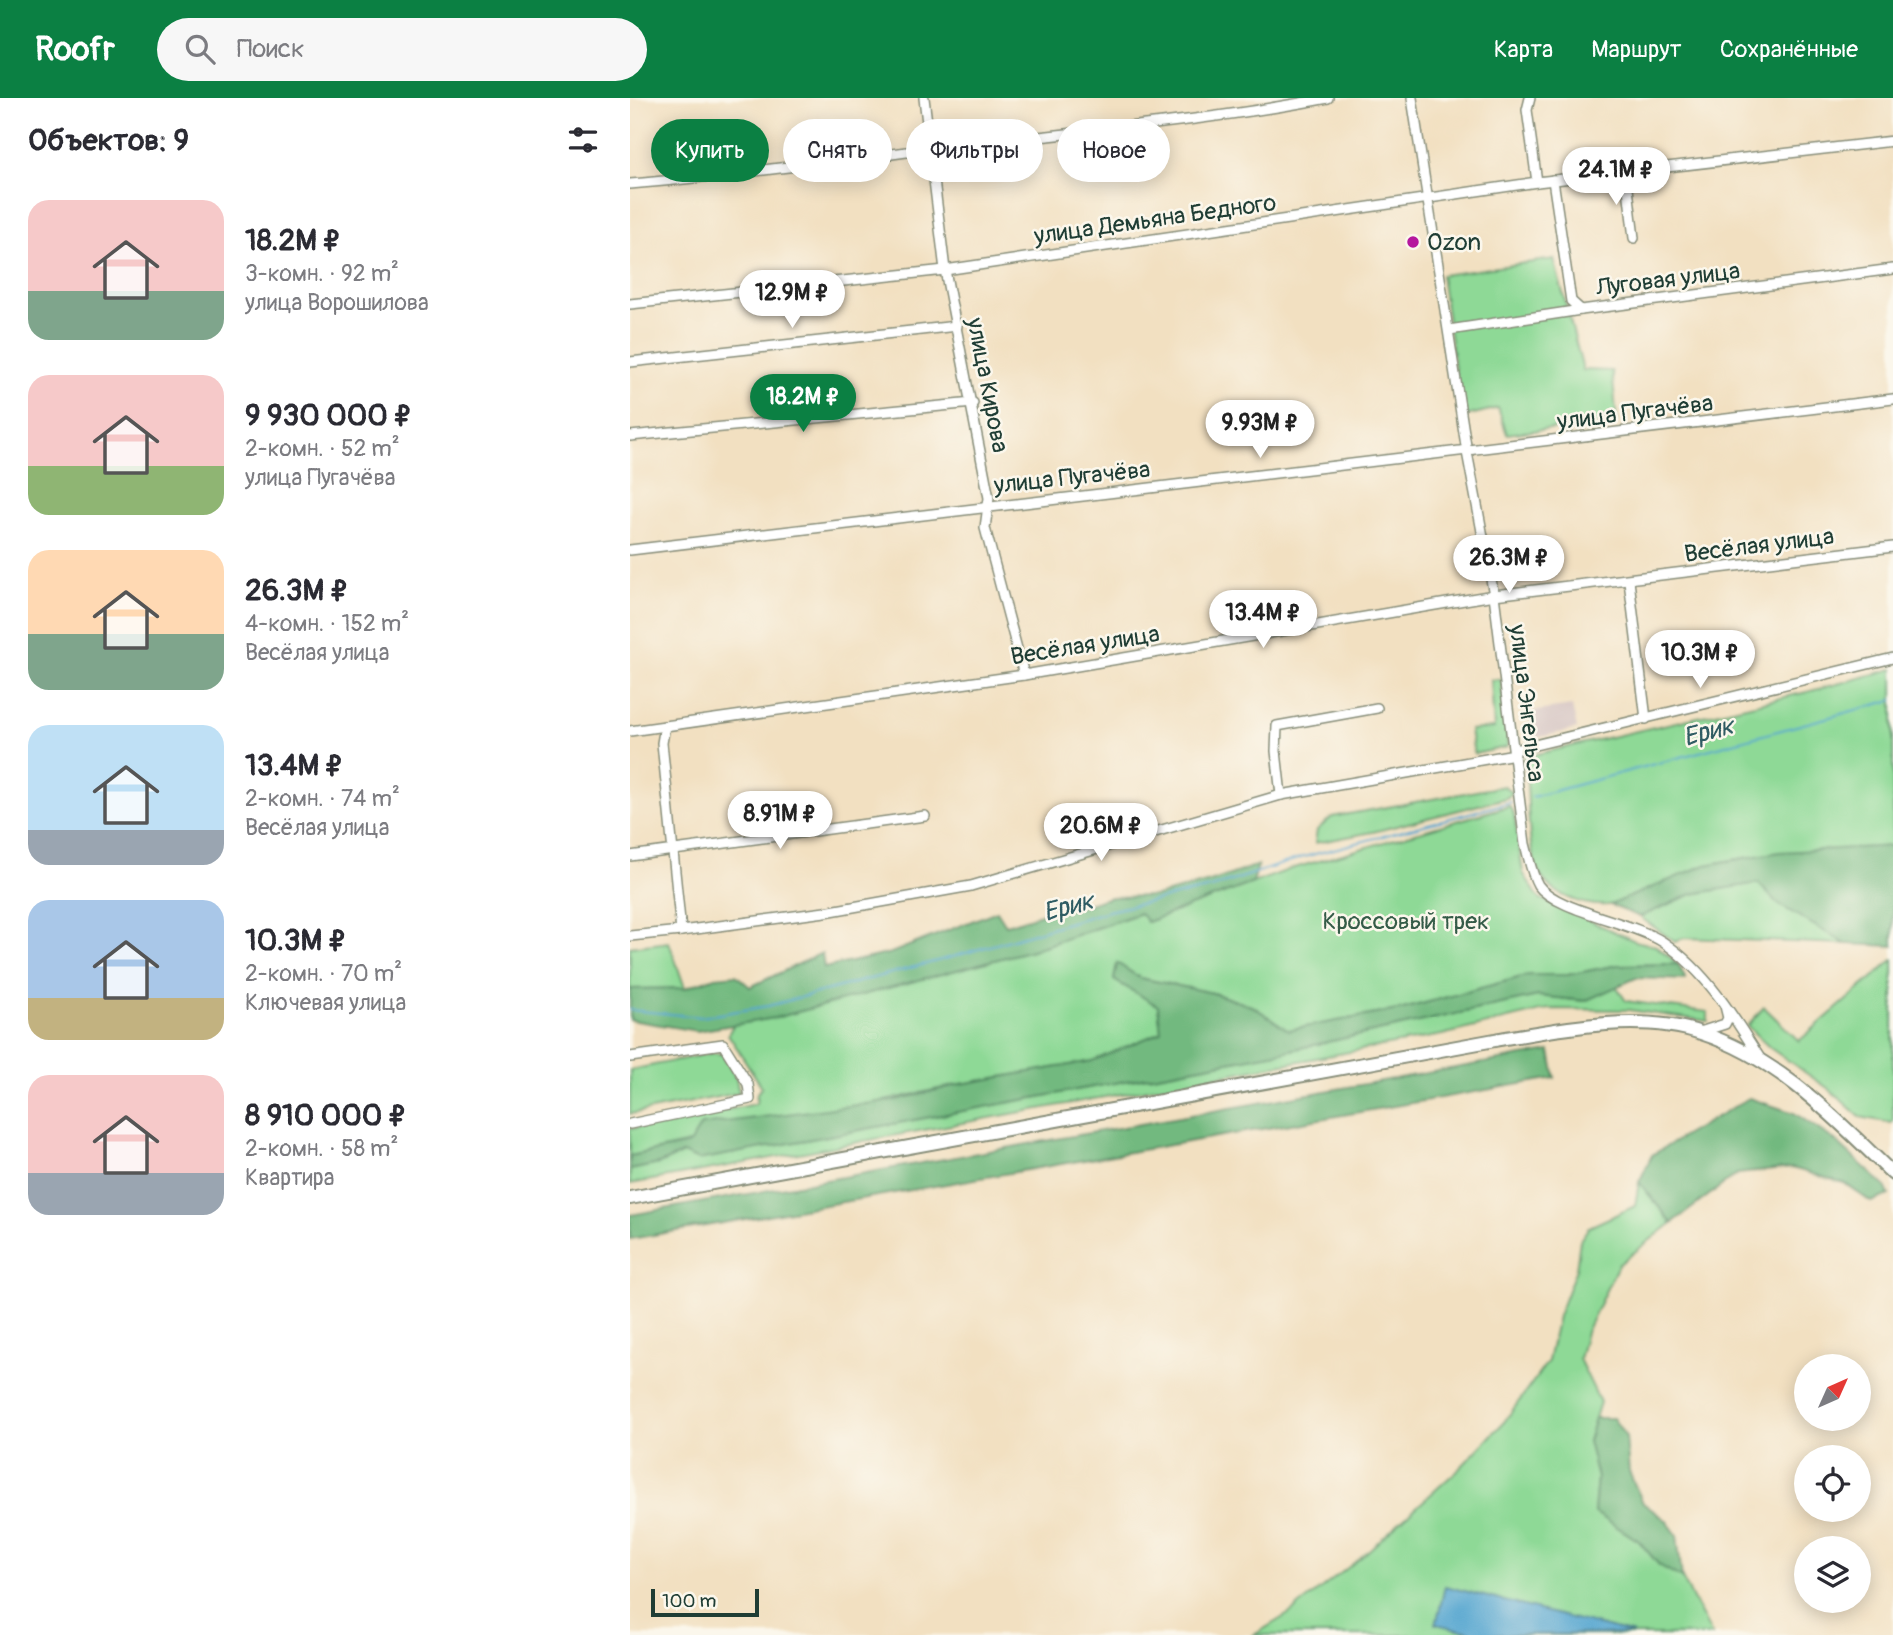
<!DOCTYPE html>
<html lang="ru">
<head>
<meta charset="utf-8">
<style>
  body { margin:0; font-family:Pangolin,sans-serif; background:#f7f7f7; color:#2b2b33; height:100vh; display:flex; flex-direction:column; font-size:26px; white-space:nowrap }
  * { box-sizing:border-box; margin:0 }
  p { font-size:23px; color:#7c7c81 }
  .icon { flex:none; width:38px; height:38px; fill:none; stroke:currentColor; stroke-width:2; stroke-linecap:round; stroke-linejoin:round }
  .map { position:relative; flex:1; overflow:hidden }
  .drawer { display:flex; flex-direction:column; background:#fff; width:630px }
  .drawer>* { flex:none }
  .guide { position:absolute; left:21px; top:21px; width:665px; height:63px; display:flex; gap:14px }
  .needle { width:46px; rotate:45deg }
  .tools { position:absolute; left:1164px; top:1256px; display:grid; gap:14px }
  .tools a { display:grid; place-items:center; width:77px; height:77px; border-radius:50%; background:#fff; box-shadow:0 4px 18px #0003; font-size:35px }
  .scale { position:absolute; left:21px; bottom:18px; width:108px; box-sizing:border-box; padding-left:7px; border:4px solid #1f3d34; border-top:0; font-size:19px; line-height:24px; white-space:nowrap; color:#1f3d34; -webkit-text-stroke:5px #fbf7ec; paint-order:stroke }
  .price { position:absolute; translate:-50% -60px; padding:0 16px; border-radius:24px; background:#fff; color:#222; font-size:23px; line-height:46px; filter:drop-shadow(0 2px 4px #0008) }
  .price::after { content:''; position:absolute; left:50%; top:42px; width:21px; height:16px; margin-left:-10px; background:inherit; clip-path:polygon(0 0,100% 0,50% 100%) }
  .price.current { background:#0b8043; color:#fff }
  ul { padding:0; list-style:none }
  li { display:flex; align-items:center; gap:21px; height:175px; padding:0 28px }
  li span { display:grid; place-items:center; flex:none; width:196px; height:140px; border-radius:21px; color:#555 }
  li>.icon { margin-inline-start:auto }
  span .icon { width:84px; height:84px; fill:#fffc; stroke-width:1 }
  li b { font-size:30px }
  h2 { display:flex; justify-content:space-between; align-items:center; height:84px; padding:0 28px; font-size:30px }
  .pill { padding:0 24px; border-radius:32px; background:#fff; box-shadow:0 4px 18px #0003; font-size:24px; line-height:63px }
  .pill.current { background:#0b8043; color:#fff }
  header { display:flex; align-items:center; gap:42px; box-sizing:border-box; height:98px; padding:0 35px; background:#0b8043; color:#fff }
  header strong { font-size:33px }
  nav { display:flex; gap:38px; margin-inline-start:auto; font-size:24px }
  .search { width:490px; height:63px; background:#f7f7f7; display:flex; align-items:center; gap:18px; box-sizing:border-box; padding:0 24px; border-radius:38px; color:#7c7c81; font-size:26px }
  main { display:flex; flex:1; min-height:0 }
  .map>svg:first-child { display:block }
</style>
</head>
<body>
<header>
<strong>Roofr</strong>
<div class="search"><svg class="icon" aria-label="search" viewBox="0 0 24 24"><circle cx="10" cy="10" r="6"/><path d="M15 15l6 6"/></svg>Поиск</div>
<nav><a>Карта</a><a>Маршрут</a><a>Сохранённые</a></nav>
</header>
<main>
<section class="drawer">
<h2>Объектов: 9<svg class="icon" aria-label="filters" viewBox="0 0 24 24"><path d="M4 7h16M4 17h16"/><circle cx="9" cy="7" r="2"/><circle cx="15" cy="17" r="2"/></svg></h2>
<ul>
<li><span style="background:linear-gradient(#f6c9c9 65%,#7fa58c 0)"><svg class="icon" aria-label="home" viewBox="0 0 24 24"><path d="M3 11l9-7 9 7M6 9v11h12V9"/></svg></span><div><b>18.2M ₽</b><p>3-комн. · 92 m²</p><p>улица Ворошилова</p></div></li>
<li><span style="background:linear-gradient(#f6c9c9 65%,#8fb573 0)"><svg class="icon" aria-label="home" viewBox="0 0 24 24"><path d="M3 11l9-7 9 7M6 9v11h12V9"/></svg></span><div><b>9 930 000 ₽</b><p>2-комн. · 52 m²</p><p>улица Пугачёва</p></div></li>
<li><span style="background:linear-gradient(#ffd9b3 60%,#7fa58c 0)"><svg class="icon" aria-label="home" viewBox="0 0 24 24"><path d="M3 11l9-7 9 7M6 9v11h12V9"/></svg></span><div><b>26.3M ₽</b><p>4-комн. · 152 m²</p><p>Весёлая улица</p></div></li>
<li><span style="background:linear-gradient(#bfe0f5 75%,#9aa5b1 0)"><svg class="icon" aria-label="home" viewBox="0 0 24 24"><path d="M3 11l9-7 9 7M6 9v11h12V9"/></svg></span><div><b>13.4M ₽</b><p>2-комн. · 74 m²</p><p>Весёлая улица</p></div></li>
<li><span style="background:linear-gradient(#a9c7e8 70%,#c2b280 0)"><svg class="icon" aria-label="home" viewBox="0 0 24 24"><path d="M3 11l9-7 9 7M6 9v11h12V9"/></svg></span><div><b>10.3M ₽</b><p>2-комн. · 70 m²</p><p>Ключевая улица</p></div></li>
<li><span style="background:linear-gradient(#f6c9c9 70%,#9aa5b1 0)"><svg class="icon" aria-label="home" viewBox="0 0 24 24"><path d="M3 11l9-7 9 7M6 9v11h12V9"/></svg></span><div><b>8 910 000 ₽</b><p>2-комн. · 58 m²</p><p>Квартира</p></div></li>
</ul>
</section>
<div class="map">
<svg width="1263" height="1537" viewBox="0 0 1263 1537">
  <rect width="100%" height="100%" fill="#fbf7ec"/>
  <filter id="ink" filterUnits="userSpaceOnUse"><feTurbulence type="fractalNoise" baseFrequency=".0143" numOctaves="2"/><feDisplacementMap in="SourceGraphic" scale="14" xChannelSelector="R" yChannelSelector="G"/><feConvolveMatrix kernelMatrix="1 2 1 2 8 2 1 2 1" color-interpolation-filters="sRGB"/></filter>
  <filter id="wash" filterUnits="userSpaceOnUse"><feTurbulence type="fractalNoise" baseFrequency=".00686" numOctaves="4" result="noise"/><feDisplacementMap in="SourceGraphic" scale="28" xChannelSelector="R" yChannelSelector="G"/><feGaussianBlur stdDeviation="1.57" result="paint"/><feColorMatrix in="noise" values="0 0 0 0 0 0 0 0 0 0 0 0 0 0 0 0 0 1.4 0 .05"/><feComposite in="paint" operator="in"/></filter>
  <g filter="url(#wash)">
    <rect width="100%" height="100%" fill="#f2e0c1"/>
    <!-- industrial -->
    <path fill="#d1bfbe" d="M 942,608 L 947,631 L 905,640 L 901,614 Z"/>
    <!-- green -->
    <g fill="#8ed996" stroke="#568b65" stroke-width="2">
      <path d="M 924,161 L 953,272 L 982,273 L 987,323 L 877,336 L 868,310 L 832,319 L 811,177 Z"/>
      <path d="M 1263,571 L 1263,748 C 1201,752 1138,753 1077,767 C 1049,774 1003,806 978,807 C 954,809 921,797 909,775 C 894,744 901,693 894,659 L 1177,594 Z"/>
      <path d="M 871,581 L 878,649 L 844,656 L 840,632 L 864,630 L 861,582 Z"/>
      <path d="M 874,688 L 883,695 L 876,700 L 743,734 L 685,745 L 687,732 L 702,719 Z"/>
      <path d="M 879,708 L 884,716 L 893,775 L 909,800 L 1005,843 L 1026,848 L 1048,866 L 987,867 L 937,877 L 899,877 L 773,911 L 658,932 L 624,909 L 583,895 L 510,880 L 487,865 L 484,882 L 528,908 L 531,934 L 463,963 L 331,986 L 0,1058 L 0,1031 L 126,1006 L 127,995 L 132,989 L 98,936 L 104,926 L 145,920 L 402,852 L 511,815 L 517,824 L 661,771 Z"/>
      <path d="M 1128,785 L 1148,806 L 1216,846 L 1053,840 L 1045,844 L 1010,819 L 1062,796 Z"/>
      <path d="M 39,844 L 55,890 L 0,891 L 0,849 Z"/>
      <path d="M 1263,862 L 1263,1024 L 1261,1025 L 1230,1019 L 1199,991 L 1140,950 L 1117,928 L 1134,909 L 1169,943 Z"/>
      <path d="M 986,888 L 996,903 L 1078,914 L 1078,923 L 999,912 L 919,911 L 812,937 L 0,1086 L 0,1072 L 29,1066 L 53,1055 L 68,1062 L 647,955 L 908,898 L 954,903 Z"/>
      <path d="M 82,955 L 92,956 L 106,980 L 109,995 L 0,1016 L 0,972 Z"/>
      <path d="M 1009,1084 L 1042,1125 L 988,1167 L 956,1234 L 949,1261 L 970,1304 L 958,1343 L 967,1379 L 964,1414 L 1009,1443 L 1029,1467 L 1052,1480 L 1082,1537 L 624,1537 L 660,1515 L 729,1461 L 831,1369 L 874,1324 L 918,1263 L 928,1218 L 946,1171 L 950,1142 L 959,1129 L 1005,1108 Z"/>
    </g>
    <!-- forest -->
    <g fill="#72b97f" stroke="#487b5a" stroke-width="2">
      <path d="M 1263,748 L 1263,848 L 1216,846 L 1148,806 L 1128,785 L 1062,796 L 1010,819 L 980,807 L 1075,767 L 1149,754 Z"/>
      <path d="M 628,767 L 623,785 L 517,824 L 510,815 L 402,852 L 145,920 L 67,933 L 0,922 L 0,891 L 55,890 L 85,879 L 106,877 L 120,889 L 192,855 L 194,870 L 261,855 L 367,813 L 376,827 L 421,813 L 442,811 L 481,799 L 526,798 L 580,784 Z"/>
      <path d="M 487,865 L 510,880 L 583,895 L 624,909 L 658,932 L 773,911 L 899,877 L 937,877 L 987,867 L 1048,866 L 1056,882 L 1006,880 L 955,903 L 908,898 L 647,955 L 68,1062 L 53,1055 L 29,1066 L 0,1072 L 0,1058 L 59,1046 L 71,1027 L 266,1002 L 331,986 L 462,963 L 531,934 L 528,908 L 484,882 Z"/>
      <path d="M 920,953 L 925,980 L 0,1141 L 0,1117 Z"/>
      <path d="M 1119,1000 L 1164,1015 L 1203,1041 L 1255,1088 L 1259,1097 L 1241,1104 L 1214,1085 L 1162,1070 L 1107,1076 L 1042,1125 L 1009,1084 L 1022,1057 Z"/>
      <path d="M 965,1320 L 983,1320 L 996,1339 L 999,1374 L 1013,1405 L 1036,1422 L 1047,1437 L 1052,1480 L 1029,1467 L 1009,1443 L 964,1414 L 967,1379 L 958,1343 Z"/>
    </g>
    <!-- water -->
    <path fill="#55a6d0" stroke="#3a7282" stroke-width="2" d="M 815,1488 L 1004,1536 L 853,1537 L 806,1526 Z"/>
    <g fill="none" stroke-linecap="round" stroke-linejoin="round">
      <!-- stream -->
      <g stroke="#55a6d0" stroke-width="2">
        <path d="M 902,699 L 1263,602"/>
        <path d="M 0,912 L 71,919 L 138,908 L 322,859 L 478,813 L 581,790 L 670,760 L 881,704"/>
      </g>
    </g>
  </g>
  <g filter="url(#ink)">
    <g fill="none" stroke-linecap="round" stroke-linejoin="round">
      <defs>
        <g id="minor">
          <path d="M 294,0 L 315,172 L 359,400 L 355,430 L 394,577"/>
          <path d="M 782,0 L 837,354 L 864,497 L 895,746 C 899,760 901,775 908,787 C 926,813 1003,824 1033,844 C 1076,873 1105,920 1131,962"/>
          <path d="M 900,0 L 897,12 L 907,84"/>
          <path d="M 996,74 L 1004,140"/>
          <path d="M 923,82 L 941,203 L 951,212 L 1263,171"/>
          <path d="M 0,86 C 101,78 201,63 302,51 C 434,35 567,25 698,0"/>
          <path d="M 0,206 L 315,172 L 907,84 L 1263,43"/>
          <path d="M 819,232 L 951,212"/>
          <path d="M 0,264 L 327,228"/>
          <path d="M 0,338 L 343,305"/>
          <path d="M 0,452 C 421,400 842,354 1263,301"/>
          <path d="M 999,483 L 1016,621"/>
          <path d="M 0,633 L 394,577 L 864,497 L 1263,449"/>
          <path d="M 884,652 L 1263,560"/>
          <path d="M 651,697 L 646,653 L 647,628 L 747,610"/>
          <path d="M 0,758 L 295,718"/>
          <path d="M 51,833 L 195,814 L 341,788 L 651,697 L 885,656"/>
          <path d="M 0,838 L 51,833 L 32,645 L 35,628"/>
          <path d="M 1070,934 L 1095,926 L 1098,920 L 1095,908"/>
          <path d="M 0,959 L 93,946 L 118,986 L 120,1001 L 0,1026"/>
        </g>
        <path id="highway" d="M 0,1100 L 865,942 C 928,931 1009,914 1071,935 C 1149,960 1206,1021 1263,1076"/>
      </defs>
      <!-- minor casing -->
      <use href="#minor" stroke="#888e7a" stroke-width="12"/>
      <!-- highway casing -->
      <use href="#highway" stroke="#888e7a" stroke-width="16"/>
      <!-- minor -->
      <use href="#minor" stroke="#fff" stroke-width="9"/>
      <!-- highway -->
      <use href="#highway" stroke="#fff" stroke-width="12"/>
    </g>
  </g>
  <!-- markers -->
  <circle fill="#b5179e" stroke="#fbf7ec" stroke-width="2.5" cx="783" cy="144" r="7"/>
  <g text-anchor="middle" stroke-width="5" stroke-linejoin="round" paint-order="stroke">
    <!-- street labels -->
    <g font-size="24" fill="#1f3d34" stroke="#fbf7ec">
      <text transform="translate(525 121) rotate(-8)" y="8">улица Демьяна Бедного</text>
      <text transform="translate(1038 181) rotate(-7)" y="8">Луговая улица</text>
      <text transform="translate(358 287) rotate(79)" y="8">улица Кирова</text>
      <text transform="translate(1005 314) rotate(-7)" y="8">улица Пугачёва</text>
      <text transform="translate(442 379) rotate(-6)" y="8">улица Пугачёва</text>
      <text transform="translate(1129 447) rotate(-7)" y="8">Весёлая улица</text>
      <text transform="translate(455 547) rotate(-9)" y="8">Весёлая улица</text>
      <text transform="translate(897 605) rotate(83)" y="8">улица Энгельса</text>
    </g>
    <!-- poi labels -->
    <g font-size="24" fill="#1f3d34" stroke="#fbf7ec" text-anchor="start">
      <text x="797" y="152">Ozon</text>
    </g>
    <!-- park labels -->
    <g font-size="24" fill="#355c48" stroke="#fbf7ec">
      <text x="776" y="831">Кроссовый трек</text>
    </g>
    <!-- water labels -->
    <g font-size="26" font-style="italic" fill="#2f5c63" stroke="#fbf7ec">
      <text transform="translate(1078 633) rotate(-15)" y="9">Ерик</text>
      <text transform="translate(438 808) rotate(-15)" y="9">Ерик</text>
    </g>
  </g>
</svg>
<div class="tools">
<a><svg class="needle" viewBox="-14 -14 28 28"><path d="M0-13l5 13h-10z" fill="#e53935"/><path d="M0 13l5-13h-10z" fill="#7c7c81"/></svg></a>
<a><svg class="icon" aria-label="locate" viewBox="0 0 24 24"><circle cx="12" cy="12" r="6"/><path d="M12 2v4M12 18v4M2 12h4M18 12h4"/></svg></a>
<a><svg class="icon" aria-label="layers" viewBox="0 0 24 24"><path d="M12 4l9 5-9 5-9-5zM3 14l9 5 9-5"/></svg></a>
</div>
<div class="scale">100 m</div>
<b class="price" style="left:986px;top:109px">24.1M ₽</b>
<b class="price" style="left:162px;top:232px">12.9M ₽</b>
<b class="price current" style="left:173px;top:336px">18.2M ₽</b>
<b class="price" style="left:630px;top:362px">9.93M ₽</b>
<b class="price" style="left:879px;top:497px">26.3M ₽</b>
<b class="price" style="left:633px;top:552px">13.4M ₽</b>
<b class="price" style="left:1070px;top:592px">10.3M ₽</b>
<b class="price" style="left:150px;top:753px">8.91M ₽</b>
<b class="price" style="left:471px;top:765px">20.6M ₽</b>
<div class="guide">
<a class="pill current">Купить</a>
<a class="pill">Снять</a>
<a class="pill">Фильтры</a>
<a class="pill">Новое</a>
</div>
</div>
</main>
</body>
</html>
